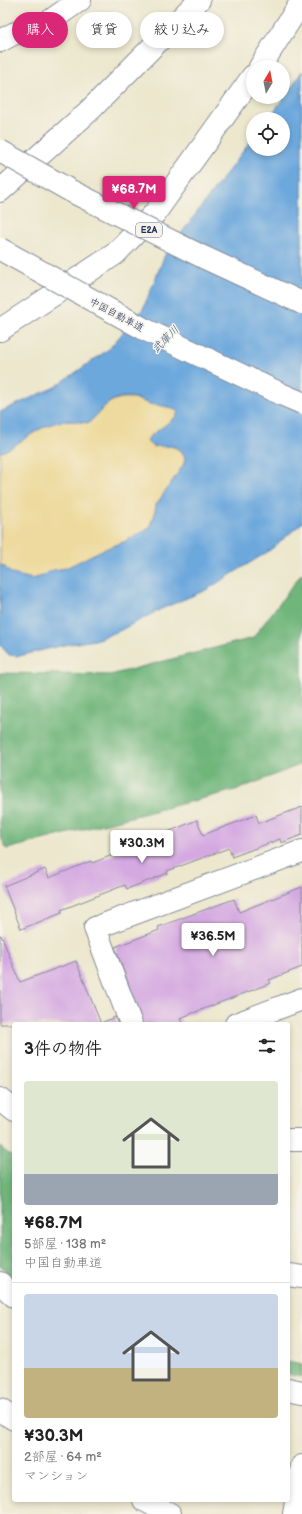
<!DOCTYPE html>
<html lang="ja">
<head>
<meta charset="utf-8">
<style>
  body { margin:0; font-family:"Balsamiq Sans","Klee One",sans-serif; background:#f2f2f2; color:#222; height:100vh; display:flex; flex-direction:column; font-size:15px; white-space:nowrap }
  * { box-sizing:border-box; margin:0 }
  p { font-size:13px; color:#767676 }
  .icon { flex:none; width:22px; height:22px; fill:none; stroke:currentColor; stroke-width:2; stroke-linecap:round; stroke-linejoin:round }
  .map { position:relative; flex:1; overflow:hidden }
  .sheet { position:absolute; left:12px; top:1022px; width:278px; height:480px; display:flex; flex-direction:column; background:#fff; border-radius:4px; box-shadow:0 2px 6px #0003 }
  .sheet>* { flex:none }
  .guide { position:absolute; left:12px; top:12px; width:278px; height:36px; display:flex; gap:8px }
  .needle { width:26px; rotate:10deg }
  .buttons { position:absolute; left:246px; top:60px; display:grid; gap:8px }
  .buttons a { display:grid; place-items:center; width:44px; height:44px; border-radius:50%; background:#fff; box-shadow:0 2px 6px #0003; font-size:20px }
  .price { position:absolute; translate:-50% -34px; padding:0 9px; border-radius:4px; background:#fff; color:#222; font-size:13px; line-height:26px; filter:drop-shadow(0 1px 2px #0008) }
  .price::after { content:''; position:absolute; left:50%; top:24px; width:12px; height:9px; margin-left:-6px; background:inherit; clip-path:polygon(0 0,100% 0,50% 100%) }
  .price.active { background:#db2777; color:#fff }
  ul { padding:0; list-style:none }
  li { display:grid; align-content:center; gap:8px; height:212px; padding:0 12px }
  li+li { border-top:1px solid #e0e0e0 }
  li span { display:grid; place-items:center; height:124px; border-radius:4px; color:#555 }
  li>.icon { margin-inline-start:auto }
  span .icon { width:72px; height:72px; fill:#fffc; stroke-width:1 }
  li b { font-size:17px }
  h2 { display:flex; justify-content:space-between; align-items:center; height:48px; padding:0 12px; font-size:17px }
  .tag { padding:0 14px; border-radius:18px; background:#fff; box-shadow:0 2px 6px #0003; font-size:14px; line-height:36px }
  .tag.active { background:#db2777; color:#fff }
  .map>svg:first-child { display:block }
</style>
</head>
<body>
<div class="map">
<svg width="302" height="1514" viewBox="0 0 302 1514">
  <rect width="100%" height="100%" fill="#f7f3e8"/>
  <filter id="ink" filterUnits="userSpaceOnUse"><feTurbulence type="fractalNoise" baseFrequency=".025" numOctaves="2"/><feDisplacementMap in="SourceGraphic" scale="8" xChannelSelector="R" yChannelSelector="G"/><feConvolveMatrix kernelMatrix="1 2 1 2 8 2 1 2 1" color-interpolation-filters="sRGB"/></filter>
  <filter id="wash" filterUnits="userSpaceOnUse"><feTurbulence type="fractalNoise" baseFrequency=".012" numOctaves="4" result="noise"/><feDisplacementMap in="SourceGraphic" scale="16" xChannelSelector="R" yChannelSelector="G"/><feGaussianBlur stdDeviation="0.9" result="paint"/><feColorMatrix in="noise" values="0 0 0 0 0 0 0 0 0 0 0 0 0 0 0 0 0 1.4 0 .05"/><feComposite in="paint" operator="in"/></filter>
  <g filter="url(#wash)">
    <rect width="100%" height="100%" fill="#ece7cd"/>
    <!-- forest -->
    <g fill="#6fb57a" stroke="#45726c">
      <path d="M 302,573 L 302,764 L 239,789 L 7,849 L 0,836 L 0,673 L 110,675 L 253,638 Z"/>
      <path d="M 0,1147 L 14,1158 L 14,1279 L 0,1266 Z"/>
      <path d="M 288,1361 L 302,1364 L 302,1377 L 288,1374 Z"/>
    </g>
    <!-- sand -->
    <path fill="#eeda9e" stroke="#84847e" d="M 125,398 L 133,398 L 147,403 L 173,408 L 178,412 L 176,417 L 149,437 L 153,447 C 168,445 176,444 185,457 L 184,464 L 156,505 L 154,518 L 151,522 L 150,528 L 126,541 L 100,551 L 66,568 L 49,571 L 43,576 L 32,579 L 12,574 L 4,566 L 0,565 L 0,453 C 19,445 38,426 58,422 C 68,419 79,422 89,423 C 102,410 105,400 125,398 Z"/>
    <!-- water -->
    <path fill="#6da8dd" stroke="#446c9e" d="M 302,71 L 302,523 L 269,551 L 206,590 L 161,609 L 119,631 L 95,640 L 64,645 L 19,656 L 9,655 L 0,645 L 0,565 L 4,566 L 12,574 L 32,579 L 43,576 L 49,571 L 66,568 L 100,551 L 126,541 L 150,528 L 151,522 L 154,518 L 156,505 L 184,464 L 185,457 C 183,454 182,451 179,449 C 169,442 153,452 147,441 L 149,437 L 176,417 L 178,412 C 170,405 159,406 149,404 C 144,402 140,399 135,398 C 110,393 104,409 89,423 C 79,422 68,420 58,422 C 38,426 19,445 0,453 L 0,412 L 55,387 L 109,349 L 143,309 L 165,255 L 253,138 L 253,149 L 283,149 L 283,119 L 268,119 L 292,87 Z"/>
    <g id="blocks">
      <!-- building -->
      <g fill="#d4a9e1">
        <path d="M 302,807 L 302,835 L 281,843 L 280,839 L 232,857 L 229,848 L 167,871 L 168,873 L 127,889 L 125,885 L 61,910 L 62,913 L 21,929 L 4,886 L 45,869 L 49,878 L 91,861 L 92,863 L 164,835 L 163,834 L 197,820 L 203,835 L 256,815 L 259,823 Z"/>
        <path d="M 302,887 L 302,967 L 269,980 L 271,983 L 180,1018 L 182,1024 L 143,1024 L 115,947 L 159,930 L 158,927 L 234,899 L 239,912 Z"/>
        <path d="M 0,935 L 1,935 L 20,982 L 76,961 L 101,1024 L 0,1024 Z"/>
        <path d="M 115,1017 L 118,1024 L 102,1024 L 101,1023 Z"/>
      </g>
    </g>
  </g>
  <g filter="url(#ink)">
    <use href="#blocks" fill-opacity="0" stroke="#848b96" stroke-width="1"/>
    <g fill="none" stroke-linecap="round" stroke-linejoin="round">
      <defs>
        <g id="minor">
          <path d="M 0,41 L 13,34 L 47,23 L 80,0"/>
          <path d="M 260,67 L 302,1"/>
          <path d="M 0,191 L 90,110 L 199,0"/>
          <path d="M 0,330 L 115,254 L 155,213 L 253,76"/>
          <path d="M 131,1024 L 95,928 L 302,851"/>
          <path d="M 0,1099 L 14,1110"/>
          <path d="M 288,1275 L 302,1277"/>
          <path d="M 0,1283 L 14,1296"/>
          <path d="M 288,1389 L 302,1392"/>
          <path d="M 0,1410 L 14,1419"/>
          <path d="M 144,1500 L 170,1514"/>
          <path d="M 294,1514 L 302,1466"/>
        </g>
        <g id="tertiary">
          <path d="M 236,1024 L 302,999"/>
          <path d="M 288,1140 L 302,1140"/>
        </g>
      </defs>
      <!-- minor casing -->
      <use href="#minor" stroke="#848b96" stroke-width="24"/>
      <!-- tertiary casing -->
      <use href="#tertiary" stroke="#848b96" stroke-width="24"/>
      <!-- minor -->
      <use href="#minor" stroke="#fff" stroke-width="22"/>
      <!-- tertiary -->
      <use href="#tertiary" stroke="#fff" stroke-width="22"/>
      <defs>
        <g id="motorway-bridge">
          <path d="M 0,151 L 71,191 L 203,257 L 302,303"/>
          <path d="M 0,249 L 144,329 L 281,394 L 302,403"/>
        </g>
      </defs>
      <!-- motorway-bridge casing -->
      <use href="#motorway-bridge" stroke="#848b96" stroke-width="24" stroke-linecap="butt"/>
      <!-- motorway-bridge -->
      <use href="#motorway-bridge" stroke="#fff" stroke-width="22"/>
    </g>
  </g>
  <g text-anchor="middle" stroke-width="3" stroke-linejoin="round" paint-order="stroke">
    <!-- shield labels -->
    <rect fill="#f7f3e8" stroke="#5d6a87" stroke-width="1" x="136" y="223" width="26" height="14" rx="3"/>
    <g font-size="9" font-weight="bold" fill="#1b2f5e">
      <text x="149" y="233">E2A</text>
    </g>
    <!-- street labels -->
    <g font-size="10" fill="#1b2f5e" stroke="#f7f3e8">
      <text transform="translate(117 314) rotate(28)" y="4">中国自動車道</text>
    </g>
    <!-- water labels -->
    <g font-size="11" font-style="italic" fill="#345384" stroke="#f7f3e8">
      <text transform="translate(165 339) rotate(-45)" y="4">武庫川</text>
    </g>
  </g>
</svg>
<div class="buttons">
<a><svg class="needle" viewBox="-14 -14 28 28"><path d="M0-13l5 13h-10z" fill="#e53935"/><path d="M0 13l5-13h-10z" fill="#767676"/></svg></a>
<a><svg class="icon" aria-label="locate" viewBox="0 0 24 24"><circle cx="12" cy="12" r="6"/><path d="M12 2v4M12 18v4M2 12h4M18 12h4"/></svg></a>
</div>
<b class="price active" style="left:134px;top:210px">¥68.7M</b>
<b class="price" style="left:142px;top:864px">¥30.3M</b>
<b class="price" style="left:213px;top:957px">¥36.5M</b>
<div class="guide">
<a class="tag active">購入</a>
<a class="tag">賃貸</a>
<a class="tag">絞り込み</a>
</div>
<section class="sheet">
<h2>3件の物件<svg class="icon" aria-label="filters" viewBox="0 0 24 24"><path d="M4 7h16M4 17h16"/><circle cx="9" cy="7" r="2"/><circle cx="15" cy="17" r="2"/></svg></h2>
<ul>
<li><span style="background:linear-gradient(#dfe7d0 75%,#9aa5b1 0)"><svg class="icon" aria-label="home" viewBox="0 0 24 24"><path d="M3 11l9-7 9 7M6 9v11h12V9"/></svg></span><div><b>¥68.7M</b><p>5部屋 · 138 m²</p><p>中国自動車道</p></div></li>
<li><span style="background:linear-gradient(#c9d6e8 60%,#c2b280 0)"><svg class="icon" aria-label="home" viewBox="0 0 24 24"><path d="M3 11l9-7 9 7M6 9v11h12V9"/></svg></span><div><b>¥30.3M</b><p>2部屋 · 64 m²</p><p>マンション</p></div></li>
</ul>
</section>
</div>
</body>
</html>
